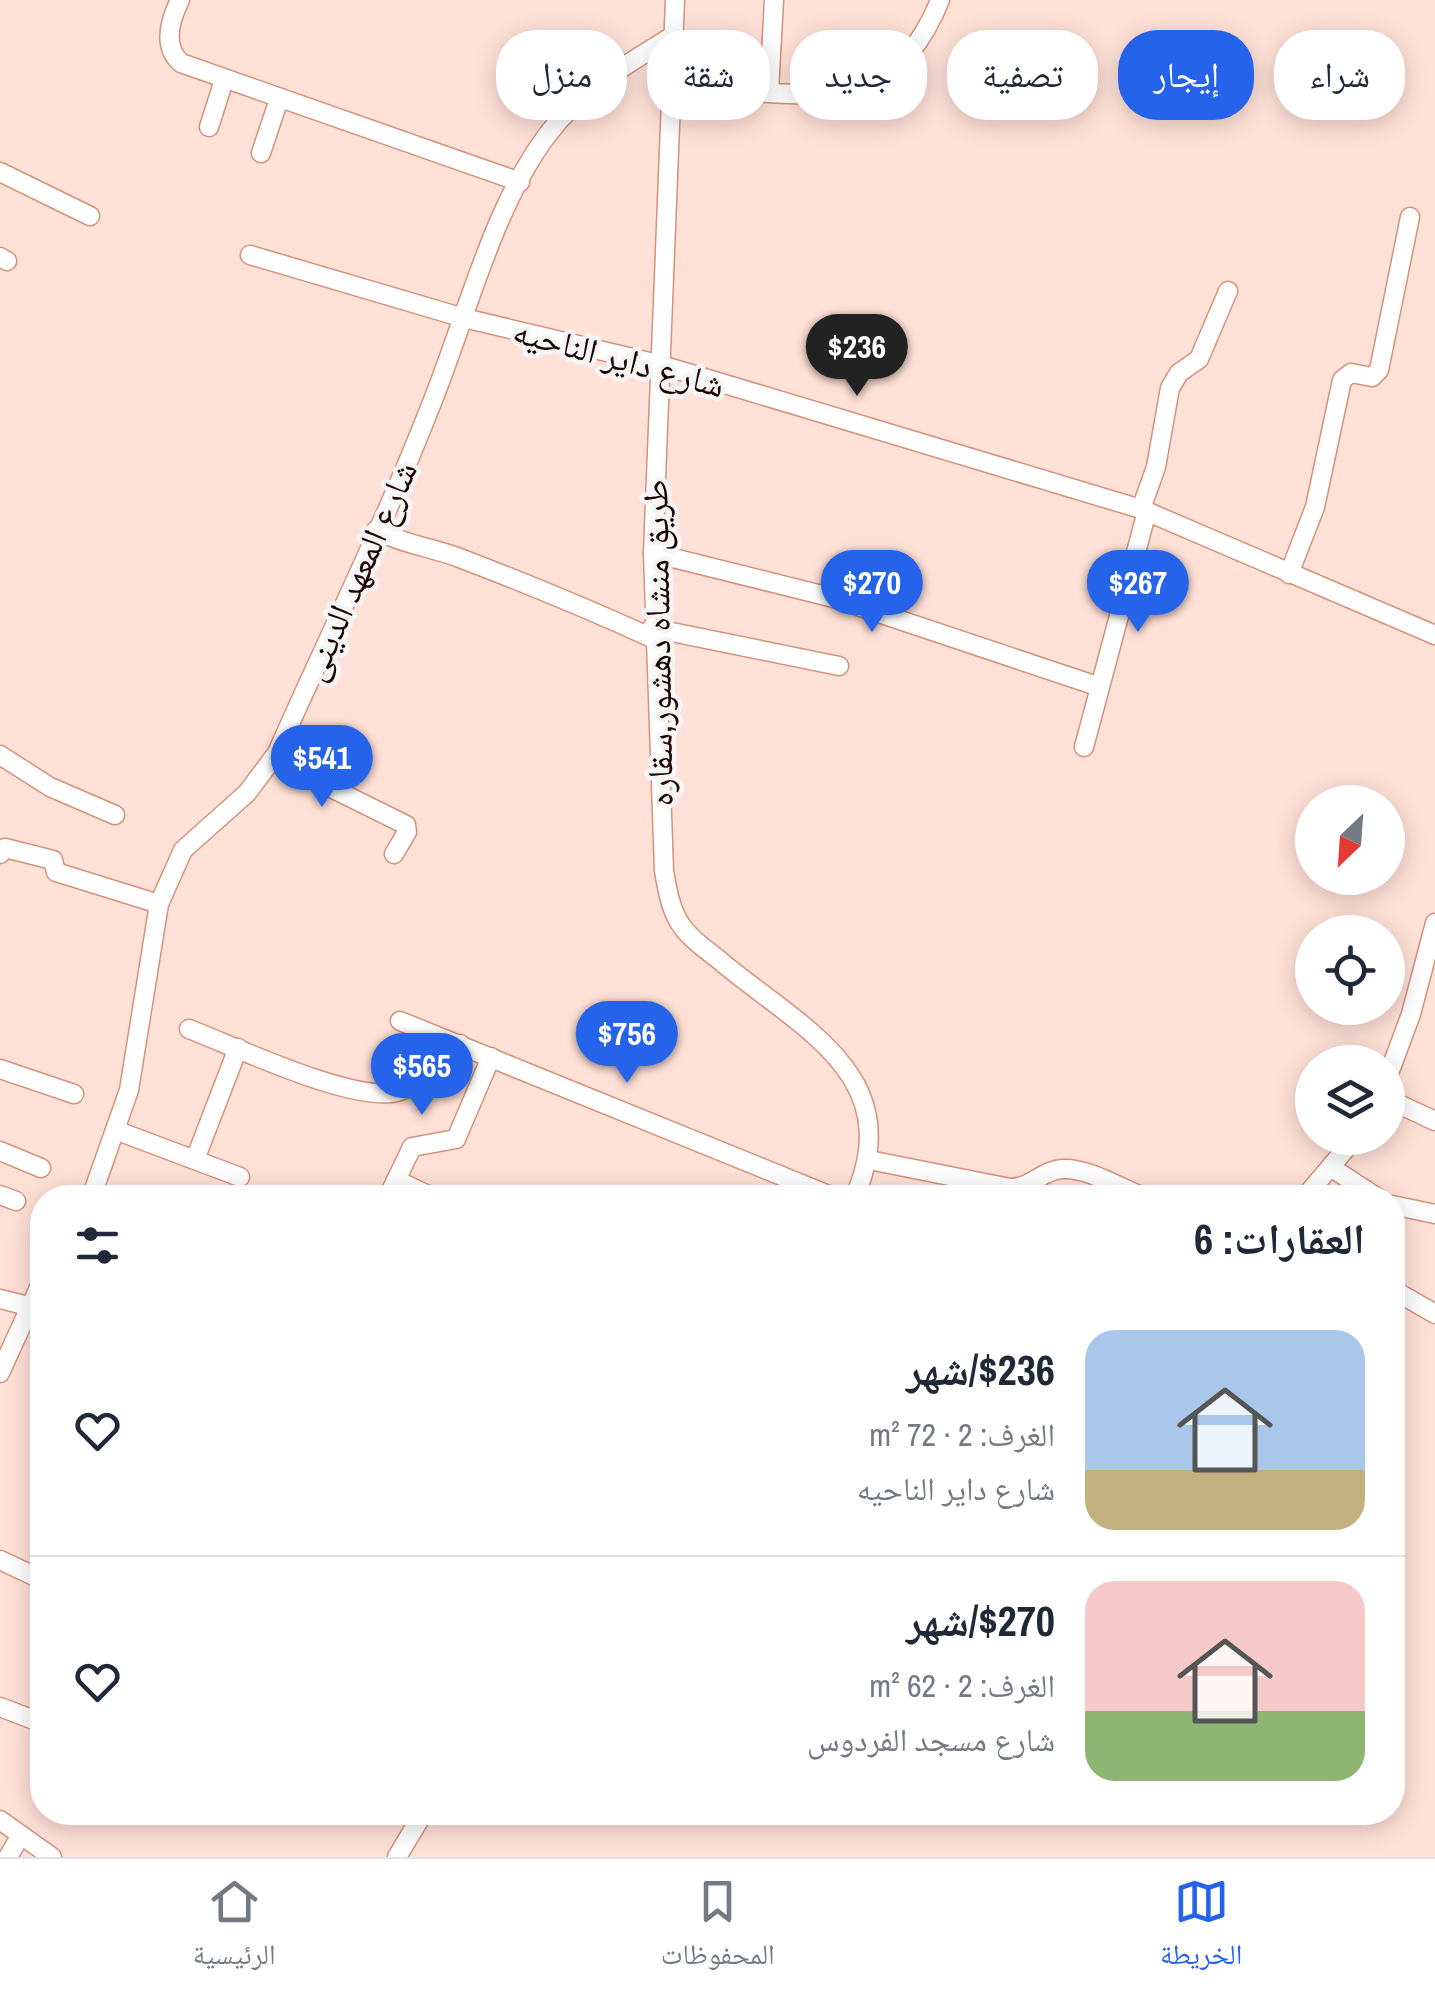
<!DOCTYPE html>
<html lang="ar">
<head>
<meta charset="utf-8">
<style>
  body { margin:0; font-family:"Archivo Narrow","Noto Naskh Arabic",sans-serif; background:#f6f6f7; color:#1f2937; direction:rtl; height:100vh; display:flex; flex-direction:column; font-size:38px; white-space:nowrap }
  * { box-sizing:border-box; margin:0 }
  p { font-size:32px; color:#747a83 }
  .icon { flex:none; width:55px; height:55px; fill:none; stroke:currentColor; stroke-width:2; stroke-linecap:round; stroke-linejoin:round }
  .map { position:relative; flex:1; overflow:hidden; direction:ltr }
  .drawer { position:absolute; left:30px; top:1185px; width:1375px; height:640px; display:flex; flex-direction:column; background:#fff; border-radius:40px; box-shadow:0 5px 25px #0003; direction:rtl }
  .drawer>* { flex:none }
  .banner { position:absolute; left:30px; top:30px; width:1375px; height:90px; direction:rtl; display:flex; gap:20px }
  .needle { width:65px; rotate:205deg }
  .controls { position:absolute; left:1295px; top:785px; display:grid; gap:20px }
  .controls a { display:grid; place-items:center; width:110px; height:110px; border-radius:50%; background:#fff; box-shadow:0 5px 25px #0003; font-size:50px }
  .price { position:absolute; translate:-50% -85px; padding:0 22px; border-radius:35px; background:#2563eb; color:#fff; font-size:32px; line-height:65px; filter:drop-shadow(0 2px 5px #0008) }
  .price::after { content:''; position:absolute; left:50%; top:60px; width:30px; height:22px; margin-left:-15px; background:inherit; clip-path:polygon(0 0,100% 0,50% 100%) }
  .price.current { background:#222; color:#fff }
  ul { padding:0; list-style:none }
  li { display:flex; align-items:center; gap:30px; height:250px; padding:0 40px }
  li+li { border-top:2px solid #e0e1e3 }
  li span { display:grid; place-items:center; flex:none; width:280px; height:200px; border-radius:30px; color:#555 }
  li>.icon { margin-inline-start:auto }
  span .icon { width:120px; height:120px; fill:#fffc; stroke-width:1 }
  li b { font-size:42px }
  h2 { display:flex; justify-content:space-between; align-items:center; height:120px; padding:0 40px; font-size:42px }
  .chip { padding:0 35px; border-radius:40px; background:#fff; box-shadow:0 5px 25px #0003; font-size:35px; line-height:90px }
  .chip.current { background:#2563eb; color:#fff }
  .tab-bar { display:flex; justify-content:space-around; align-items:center; height:140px; border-top:2px solid #e0e1e3; background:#fff; font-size:28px; color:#747a83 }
  .tab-bar a { display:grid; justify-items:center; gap:5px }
  .tab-bar .current { color:#2563eb }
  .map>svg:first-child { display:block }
</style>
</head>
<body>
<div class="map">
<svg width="1435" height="1857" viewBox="0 0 1435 1857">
  <rect width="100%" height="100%" fill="#ffe1d7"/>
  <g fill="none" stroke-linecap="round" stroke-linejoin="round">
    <defs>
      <g id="street">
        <path d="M 180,0 C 170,20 162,46 181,63 L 520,182"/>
        <path d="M 675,0 L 653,553 L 664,871 C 667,888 670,907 679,922 C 688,937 704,948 718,959 C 796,1026 910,1074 854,1198"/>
        <path d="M 671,87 C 709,88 829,101 858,90 C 899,75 925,38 940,0"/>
        <path d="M 769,91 L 774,0"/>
        <path d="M 209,127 L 224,80"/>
        <path d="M 261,153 L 279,99"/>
        <path d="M 0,172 L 90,216"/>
        <path d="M 250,255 L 464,318 L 658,364 L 1141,509 L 1435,635"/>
        <path d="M 0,257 L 7,261"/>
        <path d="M 1141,509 L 1156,467 L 1170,388 L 1179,373 L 1199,359 L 1228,291"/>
        <path d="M 376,530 C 403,544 429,547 457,557 C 523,582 588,609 652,638"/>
        <path d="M 653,553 L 834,598 L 1100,687"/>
        <path d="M 1289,574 L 1315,507 L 1342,380 L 1351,373 L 1372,377 L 1379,370 L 1410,217"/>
        <path d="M 652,628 L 839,666"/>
        <path d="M 1084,747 L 1147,511"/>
        <path d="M 0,755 L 50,787 L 115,815"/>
        <path d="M 273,759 L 406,825 L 407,832 L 394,854"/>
        <path d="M 0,854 L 5,848 L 53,860 L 56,872 L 159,904"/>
        <path d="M 400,1021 L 836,1198"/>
        <path d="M 189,1029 C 234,1046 358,1106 400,1091 C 423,1083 442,1060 460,1044"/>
        <path d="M 0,1069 L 74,1094"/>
        <path d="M 1388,1076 L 1411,1014 L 1435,923"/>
        <path d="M 1388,1099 L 1435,1121"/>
        <path d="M 115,1130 L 240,1177"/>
        <path d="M 0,1151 L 41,1168"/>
        <path d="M 196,1157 L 238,1048"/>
        <path d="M 869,1160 L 1010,1188 C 1032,1188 1042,1170 1062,1169 C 1088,1167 1123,1190 1147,1198"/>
        <path d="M 1332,1168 L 1378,1198"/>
        <path d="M 396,1180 L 434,1198"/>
        <path d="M 0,1195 L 16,1201"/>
        <path d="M 388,1197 L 412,1147 L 456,1139 L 491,1057"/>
        <path d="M 91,1198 L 129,1090 L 159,904 L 183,850 L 247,793 L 277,753 C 328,637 385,523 431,405 C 466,319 492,208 548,134 C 581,90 627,64 673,36"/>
        <path d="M 1304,1198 L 1355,1138"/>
        <path d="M 1392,1205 L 1435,1214"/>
        <path d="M 1392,1289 L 1435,1314"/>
        <path d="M 0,1299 L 28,1306"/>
        <path d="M 0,1373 L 42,1281"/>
        <path d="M 0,1560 L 34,1576 L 42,1572"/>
        <path d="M 0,1707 L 42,1723"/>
        <path d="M 0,1820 L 52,1857"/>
        <path d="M 8,1857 L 21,1835"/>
        <path d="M 397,1857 L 424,1812"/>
      </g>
    </defs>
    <!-- street casing -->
    <use href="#street" stroke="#d5917b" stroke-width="21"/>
    <!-- street -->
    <use href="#street" stroke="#fff" stroke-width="18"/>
  </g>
  <g text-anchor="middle" stroke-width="9" stroke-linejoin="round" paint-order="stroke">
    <!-- street labels -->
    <g font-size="35" fill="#1c0501" stroke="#f5f5f5">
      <text transform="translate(619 358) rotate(15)" y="12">شارع داير الناحيه</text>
      <text transform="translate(359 571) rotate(-66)" y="12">شارع المعهد الدينى</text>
      <text transform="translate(658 643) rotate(-91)" y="12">طريق منشاه دهشور,سقاره</text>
    </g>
  </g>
</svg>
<div class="controls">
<a><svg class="needle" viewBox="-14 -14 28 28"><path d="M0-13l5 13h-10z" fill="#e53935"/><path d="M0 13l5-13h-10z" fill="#747a83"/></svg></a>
<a><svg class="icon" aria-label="locate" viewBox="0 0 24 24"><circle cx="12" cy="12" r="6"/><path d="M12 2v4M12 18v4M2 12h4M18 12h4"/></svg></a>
<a><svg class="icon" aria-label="layers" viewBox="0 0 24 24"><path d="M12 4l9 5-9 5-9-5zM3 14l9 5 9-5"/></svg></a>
</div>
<b class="price current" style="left:857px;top:399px">$236</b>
<b class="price" style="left:872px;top:635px">$270</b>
<b class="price" style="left:1138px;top:635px">$267</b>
<b class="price" style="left:322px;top:810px">$541</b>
<b class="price" style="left:627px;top:1086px">$756</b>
<b class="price" style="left:422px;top:1118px">$565</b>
<div class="banner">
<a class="chip">شراء</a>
<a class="chip current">إيجار</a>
<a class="chip">تصفية</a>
<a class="chip">جديد</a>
<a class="chip">شقة</a>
<a class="chip">منزل</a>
</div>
<section class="drawer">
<h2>العقارات: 6<svg class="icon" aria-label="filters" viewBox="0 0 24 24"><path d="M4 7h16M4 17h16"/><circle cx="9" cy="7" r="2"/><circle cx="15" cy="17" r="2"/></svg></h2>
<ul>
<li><span style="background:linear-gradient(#a9c7e8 70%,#c2b280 0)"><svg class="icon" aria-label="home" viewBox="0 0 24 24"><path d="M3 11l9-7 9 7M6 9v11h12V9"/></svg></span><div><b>$236/شهر</b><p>الغرف: 2 · 72 m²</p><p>شارع داير الناحيه</p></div><svg class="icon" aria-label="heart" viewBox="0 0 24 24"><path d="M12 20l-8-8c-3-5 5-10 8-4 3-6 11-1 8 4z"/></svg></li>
<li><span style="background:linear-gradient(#f6c9c9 65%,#8fb573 0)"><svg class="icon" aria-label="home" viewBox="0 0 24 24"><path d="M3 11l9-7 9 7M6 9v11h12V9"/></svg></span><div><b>$270/شهر</b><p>الغرف: 2 · 62 m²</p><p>شارع مسجد الفردوس</p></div><svg class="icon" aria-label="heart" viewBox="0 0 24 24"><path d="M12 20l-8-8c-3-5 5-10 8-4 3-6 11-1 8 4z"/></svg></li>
</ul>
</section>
</div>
<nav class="tab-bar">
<a class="current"><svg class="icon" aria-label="map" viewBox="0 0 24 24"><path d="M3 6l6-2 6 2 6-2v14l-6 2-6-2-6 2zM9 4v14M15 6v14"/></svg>الخريطة</a>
<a><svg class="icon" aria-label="saved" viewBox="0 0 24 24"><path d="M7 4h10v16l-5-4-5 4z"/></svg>المحفوظات</a>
<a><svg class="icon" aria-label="home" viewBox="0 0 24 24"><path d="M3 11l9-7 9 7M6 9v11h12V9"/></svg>الرئيسية</a>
</nav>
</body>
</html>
